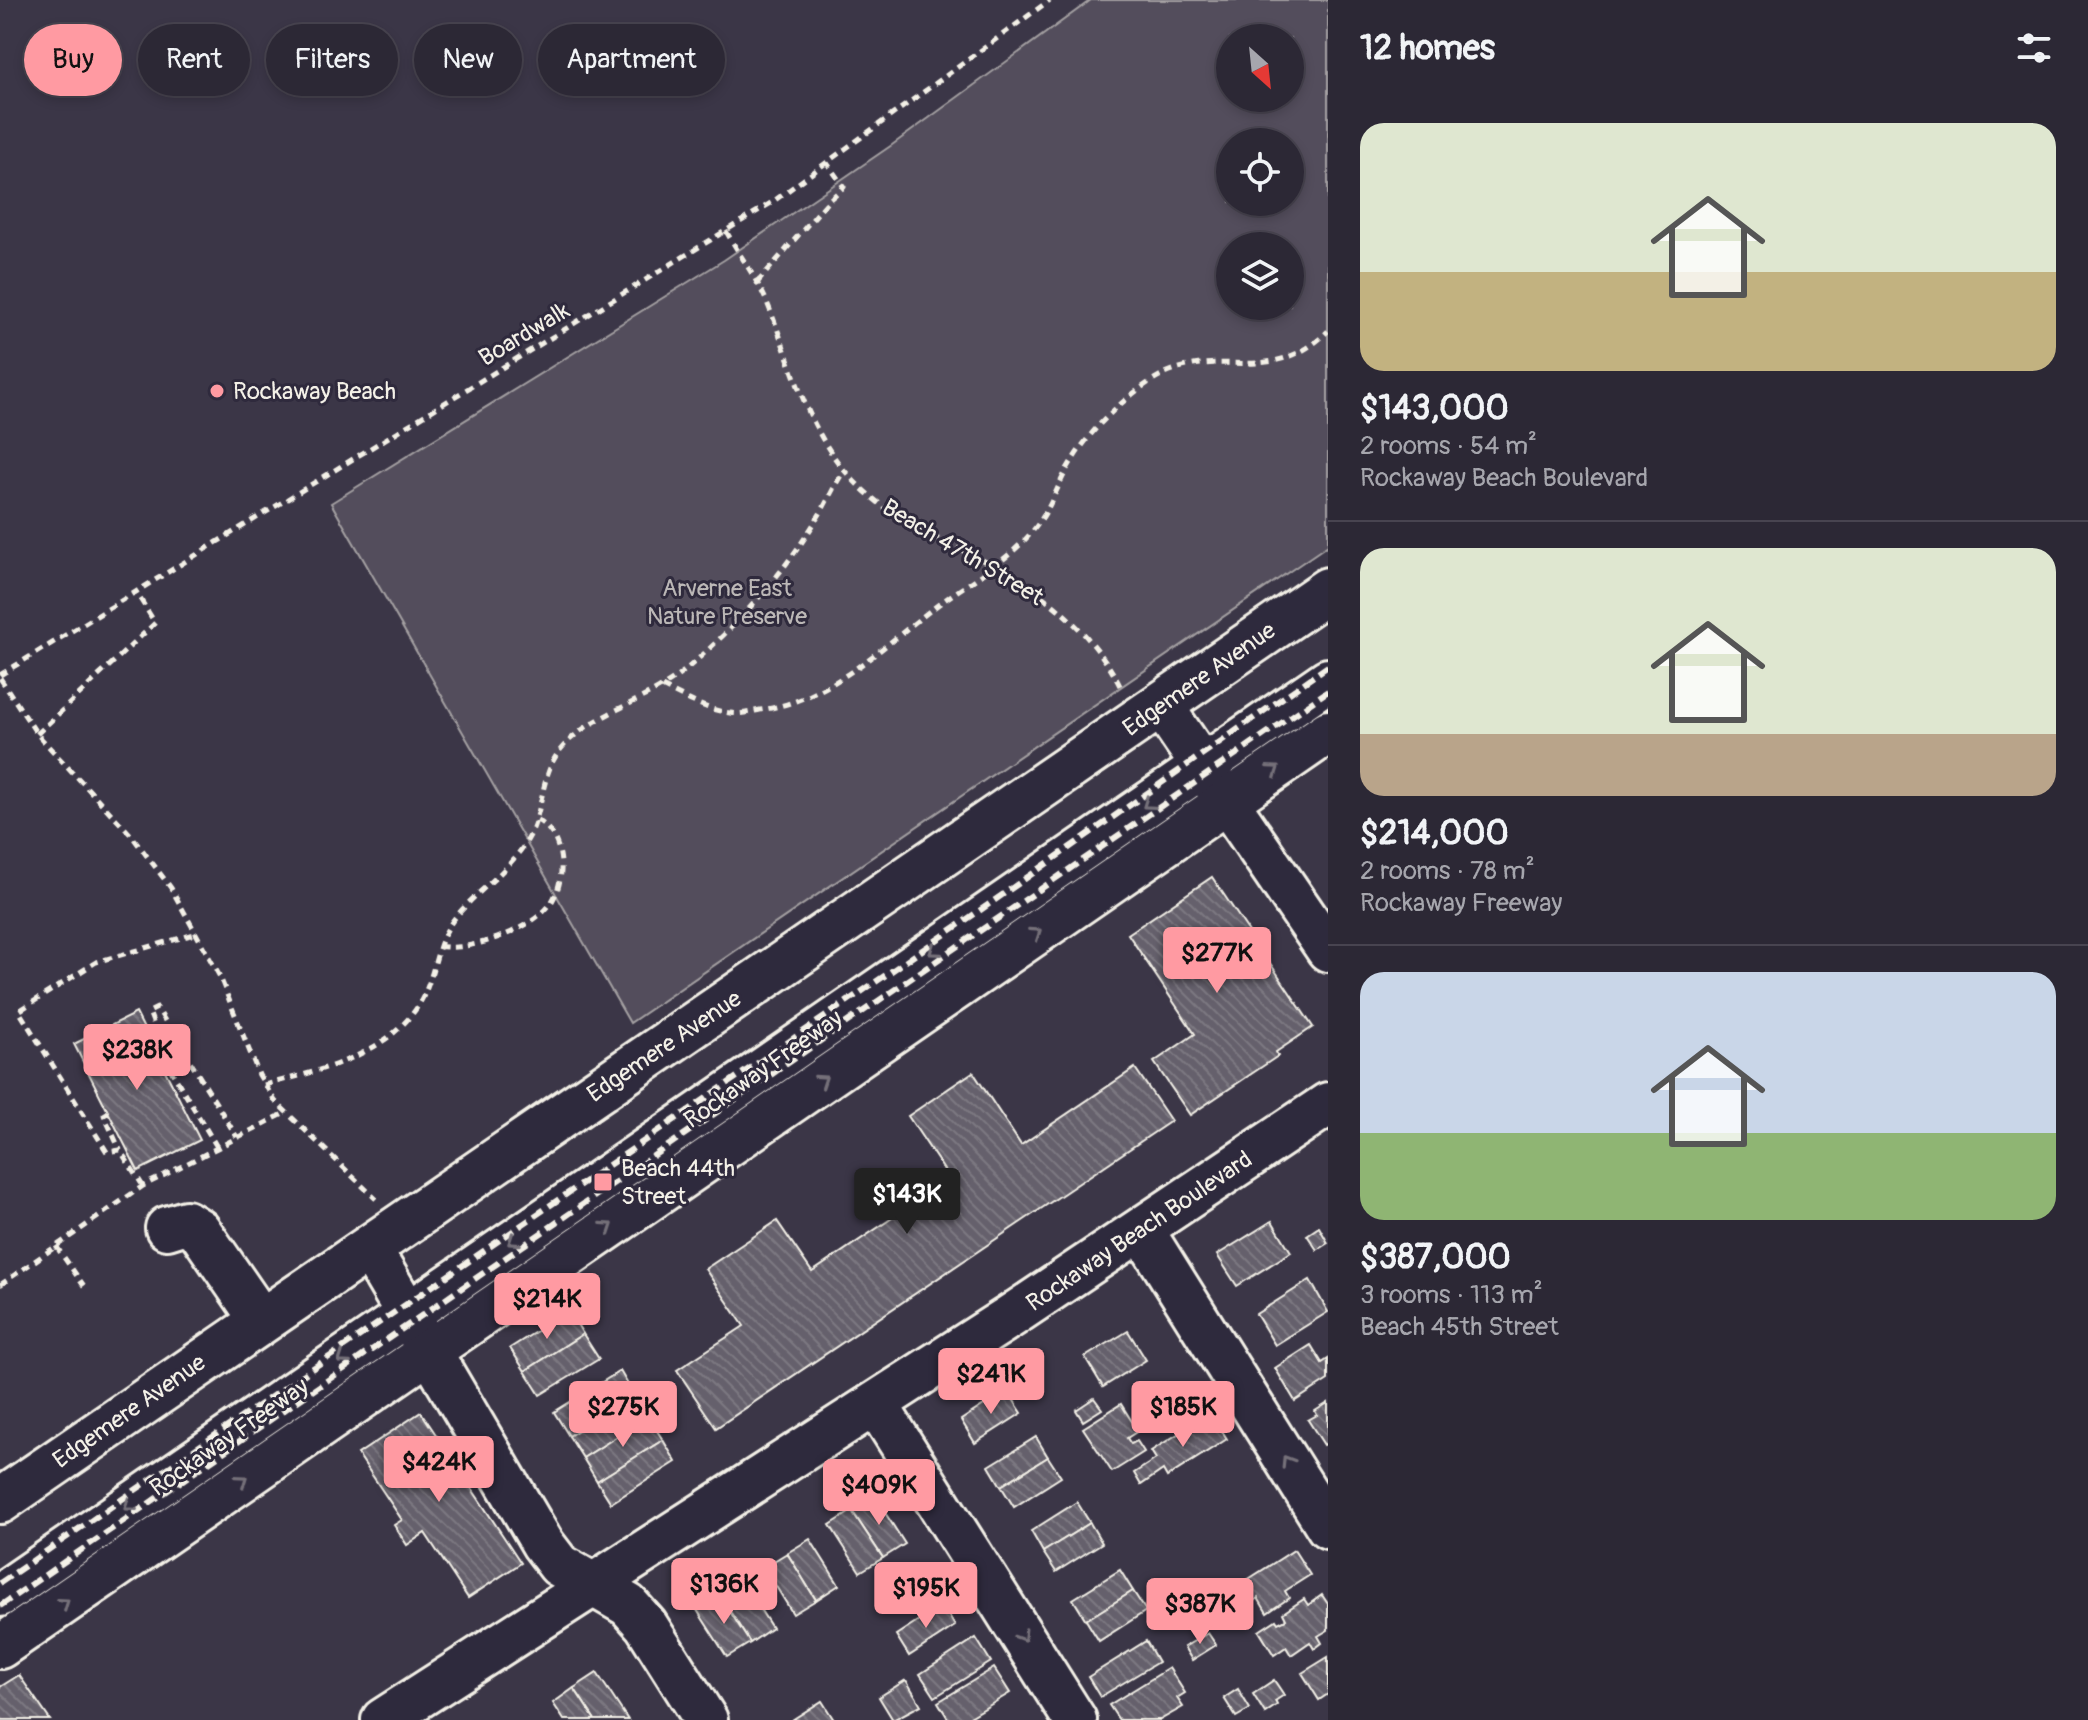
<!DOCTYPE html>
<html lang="en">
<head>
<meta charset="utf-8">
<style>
  body { margin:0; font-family:Pangolin,sans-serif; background:#383441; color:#f1f3f6; height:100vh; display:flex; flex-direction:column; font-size:30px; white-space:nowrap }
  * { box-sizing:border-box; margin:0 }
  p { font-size:26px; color:#a6a6ad }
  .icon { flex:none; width:44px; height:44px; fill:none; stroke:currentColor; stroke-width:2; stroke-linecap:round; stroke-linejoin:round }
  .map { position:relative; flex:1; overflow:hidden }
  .panel { display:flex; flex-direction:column; background:#2c2835; width:760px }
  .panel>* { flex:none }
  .banner { position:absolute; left:24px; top:24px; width:760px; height:72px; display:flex; gap:16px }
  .needle { width:52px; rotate:153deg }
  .tools { position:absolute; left:1216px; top:24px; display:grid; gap:16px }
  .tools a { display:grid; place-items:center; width:88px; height:88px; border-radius:50%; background:#2c2835; box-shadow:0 4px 12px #0003,0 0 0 2px #484450; font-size:40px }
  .price { position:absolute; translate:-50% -68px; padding:0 18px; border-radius:8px; background:#ff9aa2; color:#111; font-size:26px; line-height:52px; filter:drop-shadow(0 2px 4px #0008) }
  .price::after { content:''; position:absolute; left:50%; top:48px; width:24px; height:18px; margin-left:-12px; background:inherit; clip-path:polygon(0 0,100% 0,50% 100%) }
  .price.active { background:#222; color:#fff }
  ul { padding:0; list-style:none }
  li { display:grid; align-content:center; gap:16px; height:424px; padding:0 32px }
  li+li { border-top:2px solid #484450 }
  li span { display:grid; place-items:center; height:248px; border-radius:24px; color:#555 }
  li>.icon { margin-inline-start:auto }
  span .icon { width:144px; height:144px; fill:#fffc; stroke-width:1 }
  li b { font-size:34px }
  h2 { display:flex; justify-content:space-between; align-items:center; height:96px; padding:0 32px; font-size:34px }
  .pill { padding:0 28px; border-radius:36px; background:#2c2835; box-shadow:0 4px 12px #0003,0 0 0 2px #484450; font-size:28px; line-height:72px }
  .pill.active { background:#ff9aa2; color:#111 }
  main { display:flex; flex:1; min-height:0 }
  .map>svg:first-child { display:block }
</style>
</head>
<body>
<main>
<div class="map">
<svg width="1328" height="1720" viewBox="0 0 1328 1720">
  <defs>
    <pattern id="building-back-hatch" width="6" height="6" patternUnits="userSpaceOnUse" patternTransform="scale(2)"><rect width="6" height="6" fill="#65616c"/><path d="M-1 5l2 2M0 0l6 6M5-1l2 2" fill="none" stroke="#7c7881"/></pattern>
  </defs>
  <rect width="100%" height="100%" fill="#3b3647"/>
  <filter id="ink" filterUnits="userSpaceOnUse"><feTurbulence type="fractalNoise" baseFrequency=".0125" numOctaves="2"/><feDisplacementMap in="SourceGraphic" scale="16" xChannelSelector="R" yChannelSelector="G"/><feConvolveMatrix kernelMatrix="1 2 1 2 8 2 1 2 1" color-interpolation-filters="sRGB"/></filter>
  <g filter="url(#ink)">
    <!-- green -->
    <path fill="#534e5c" stroke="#a4a0a2" stroke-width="2" fill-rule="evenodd" d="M 1091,0 L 1328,0 L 1328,545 L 630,1023 L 331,503 L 724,260 L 892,145 ZM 1230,38 L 1290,38 L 1290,98 L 1230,98 ZM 1230,142 L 1290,142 L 1290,202 L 1230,202 ZM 1230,246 L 1290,246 L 1290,306 L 1230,306 Z"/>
    <!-- building -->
    <g fill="url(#building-back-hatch)" stroke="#f4f1e8" stroke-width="2">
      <path d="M 1212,877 L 1313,1027 L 1276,1052 L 1278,1056 L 1190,1115 L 1154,1062 L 1195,1034 L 1128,934 Z"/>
      <path d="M 136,1013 L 200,1140 L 138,1171 L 74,1044 Z"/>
      <path d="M 1135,1068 L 1171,1121 L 716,1428 L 677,1370 L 744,1326 L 705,1269 L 777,1221 L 812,1272 L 950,1179 L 908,1116 L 973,1072 L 1021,1145 Z"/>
      <path d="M 1272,1221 L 1291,1252 L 1237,1286 L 1217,1255 Z"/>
      <path d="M 1319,1227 L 1328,1243 L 1317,1250 L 1307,1235 Z"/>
      <path d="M 1310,1280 L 1328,1312 L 1275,1345 L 1256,1314 Z"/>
      <path d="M 569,1311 L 583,1334 L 525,1371 L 510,1348 Z"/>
      <path d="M 1128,1331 L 1146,1360 L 1103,1387 L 1085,1357 Z"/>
      <path d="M 583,1334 L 599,1359 L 540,1395 L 525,1371 Z"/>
      <path d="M 1311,1345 L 1322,1363 L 1328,1359 L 1328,1380 L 1295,1401 L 1275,1368 Z"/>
      <path d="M 620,1371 L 634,1395 L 569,1436 L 554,1412 Z"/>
      <path d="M 1007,1390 L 1022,1413 L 975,1443 L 961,1420 Z"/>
      <path d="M 634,1395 L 648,1417 L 583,1458 L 569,1436 Z"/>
      <path d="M 1094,1398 L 1102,1409 L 1083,1421 L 1076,1410 Z"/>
      <path d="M 1328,1403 L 1328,1443 L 1324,1445 L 1308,1420 L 1317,1415 L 1315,1411 Z"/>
      <path d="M 1121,1404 L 1138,1431 L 1127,1438 L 1131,1444 L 1137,1441 L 1144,1452 L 1112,1472 L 1083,1428 Z"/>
      <path d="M 421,1412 L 521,1563 L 468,1598 L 425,1533 L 407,1545 L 394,1525 L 402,1520 L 358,1454 Z"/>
      <path d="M 1211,1413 L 1227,1439 L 1167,1477 L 1163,1470 L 1141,1485 L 1134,1473 L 1156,1459 L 1151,1451 Z"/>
      <path d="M 648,1417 L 663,1440 L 597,1481 L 583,1458 Z"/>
      <path d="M 1036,1437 L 1048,1457 L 1001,1486 L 989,1466 Z"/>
      <path d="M 663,1440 L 676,1462 L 611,1503 L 597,1481 Z"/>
      <path d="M 1048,1457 L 1061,1477 L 1014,1507 L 1001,1486 Z"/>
      <path d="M 875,1497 L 905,1544 L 883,1558 L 852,1511 Z"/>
      <path d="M 1077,1502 L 1090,1523 L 1043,1552 L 1031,1531 Z"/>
      <path d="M 852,1511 L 883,1558 L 860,1572 L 830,1525 Z"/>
      <path d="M 1090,1523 L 1102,1543 L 1056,1572 L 1043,1552 Z"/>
      <path d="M 810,1539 L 839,1585 L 816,1600 L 787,1553 Z"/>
      <path d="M 1294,1550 L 1310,1575 L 1285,1591 L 1289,1598 L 1267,1613 L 1258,1598 L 1252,1603 L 1246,1593 L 1252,1589 L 1247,1580 Z"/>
      <path d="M 787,1553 L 816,1600 L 793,1614 L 764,1567 Z"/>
      <path d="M 1120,1570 L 1133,1591 L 1086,1620 L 1073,1599 Z"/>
      <path d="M 742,1581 L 772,1628 L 750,1643 L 720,1596 Z"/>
      <path d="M 1133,1591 L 1146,1611 L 1099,1641 L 1086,1620 Z"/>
      <path d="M 1322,1595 L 1328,1604 L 1328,1630 L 1318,1636 L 1322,1643 L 1314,1649 L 1310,1642 L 1291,1655 L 1286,1647 L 1274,1655 L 1259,1631 L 1276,1620 L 1278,1623 L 1286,1619 L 1283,1613 L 1304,1599 L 1308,1605 Z"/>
      <path d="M 720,1596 L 750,1643 L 727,1657 L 697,1610 Z"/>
      <path d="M 942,1605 L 955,1626 L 909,1656 L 896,1635 Z"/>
      <path d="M 1208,1633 L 1216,1645 L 1192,1660 L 1184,1647 Z"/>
      <path d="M 976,1638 L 991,1662 L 935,1697 L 920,1674 Z"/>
      <path d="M 1146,1641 L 1158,1662 L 1100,1697 L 1088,1677 Z"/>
      <path d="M 1328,1657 L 1328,1694 L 1319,1700 L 1302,1673 Z"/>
      <path d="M 994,1668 L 1010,1693 L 965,1720 L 949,1720 L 938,1702 Z"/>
      <path d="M 1169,1668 L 1185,1693 L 1177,1698 L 1183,1707 L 1160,1720 L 1119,1720 L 1109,1705 Z"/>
      <path d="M 597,1673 L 628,1720 L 595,1720 L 574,1688 Z"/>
      <path d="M 19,1675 L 50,1720 L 0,1720 L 0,1687 Z"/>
      <path d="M 906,1680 L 921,1705 L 893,1720 L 879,1697 Z"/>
      <path d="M 1274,1680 L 1284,1695 L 1275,1701 L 1277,1705 L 1265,1713 L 1253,1694 Z"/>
      <path d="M 574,1688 L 595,1720 L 564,1720 L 553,1703 Z"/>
      <path d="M 1238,1689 L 1250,1709 L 1236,1717 L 1224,1698 Z"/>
      <path d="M 822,1701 L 834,1720 L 792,1720 Z"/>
    </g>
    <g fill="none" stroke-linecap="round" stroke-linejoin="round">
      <defs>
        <g id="minor">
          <path d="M 1161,705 L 1328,950"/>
          <path d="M 167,1228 L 186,1222 L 199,1230 L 261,1320"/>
          <path d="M 1142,1230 L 1328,1527"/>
          <path d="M 369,1248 L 543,1544 L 559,1565 L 628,1605 L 646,1625 L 706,1720"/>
          <path d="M 876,1404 L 1075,1720"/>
          <path d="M 0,1595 L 1328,680"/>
          <path d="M 0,1647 L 1328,732"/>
          <path d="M 383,1720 L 1011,1316 L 1328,1104"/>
        </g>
        <path id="major" d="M 0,1501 L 1328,590"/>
      </defs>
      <!-- minor casing -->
      <use href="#minor" stroke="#f4f1e8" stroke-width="48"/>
      <!-- major casing -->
      <use href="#major" stroke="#f4f1e8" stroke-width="50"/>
      <!-- path -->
      <g stroke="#f4f1e8" stroke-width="5" stroke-dasharray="8 6" stroke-linecap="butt">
        <path d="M 726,231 C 739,254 755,276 766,300 C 793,364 806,434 857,484 C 900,526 941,539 992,565 C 1046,593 1096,635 1122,690"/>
        <path d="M 757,283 L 829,200 L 844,187 L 827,163"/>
        <path d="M 0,675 L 771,203 L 1050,0"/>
        <path d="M 0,678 L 37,734 L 132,836 L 171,888 L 220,977 L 259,1075 L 275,1101 L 376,1199"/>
        <path d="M 662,687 C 683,697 706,710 730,713 C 740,715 750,712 760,710 C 832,700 883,645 939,604 C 973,579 1013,559 1038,524 C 1050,508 1057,488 1066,471 C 1086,435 1114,406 1148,383 C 1211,339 1267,392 1328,331"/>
        <path d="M 37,734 L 155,623 L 136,592"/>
        <path d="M 439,946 C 469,953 534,929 551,903 C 560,889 563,871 560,855 C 557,840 550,827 537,820"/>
        <path d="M 264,1085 C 320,1071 394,1054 423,997 C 436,971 436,942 454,919 C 477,890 509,872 528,839 C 544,811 540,774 561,749 C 590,714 647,702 683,672 C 734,629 784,574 818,517 C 828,501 834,485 845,470"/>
        <path d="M 109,1112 L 104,1115 L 120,1150"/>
        <path d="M 217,1147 L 172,1072 L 149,1012 L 157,1008 L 237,1137"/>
        <path d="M 143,1186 L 120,1150 L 107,1152 L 19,1011 L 96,962 L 198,933"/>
        <path d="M 56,1246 L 84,1286"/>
        <path d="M 0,1285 L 143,1186 L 287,1112"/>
      </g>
      <!-- minor -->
      <use href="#minor" stroke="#2f2a3d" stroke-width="42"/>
      <!-- major -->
      <use href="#major" stroke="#2f2a3d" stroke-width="44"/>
      <!-- rail -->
      <g stroke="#f4f1e8" stroke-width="6" stroke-dasharray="12 6" stroke-linecap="butt">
        <path d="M 0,1583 L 995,900 L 1328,666"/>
        <path d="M 0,1606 L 1328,691"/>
      </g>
    </g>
    <!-- one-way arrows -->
    <defs><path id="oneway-chevron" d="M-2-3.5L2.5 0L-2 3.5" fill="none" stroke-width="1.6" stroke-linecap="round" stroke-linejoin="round" transform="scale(2)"/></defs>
    <g stroke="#747079">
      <use href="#oneway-chevron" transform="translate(1274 770) rotate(-35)"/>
      <use href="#oneway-chevron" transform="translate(1148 804) rotate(145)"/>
      <use href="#oneway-chevron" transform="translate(1036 933) rotate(-34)"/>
      <use href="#oneway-chevron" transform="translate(934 951) rotate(145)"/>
      <use href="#oneway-chevron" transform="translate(822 1080) rotate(-34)"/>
      <use href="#oneway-chevron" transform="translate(608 1227) rotate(-34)"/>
      <use href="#oneway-chevron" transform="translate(513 1241) rotate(146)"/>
      <use href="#oneway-chevron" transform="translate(343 1359) rotate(145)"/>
      <use href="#oneway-chevron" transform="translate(1287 1461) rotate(-122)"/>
      <use href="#oneway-chevron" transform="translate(242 1480) rotate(-35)"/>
      <use href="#oneway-chevron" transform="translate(129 1506) rotate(145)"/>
      <use href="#oneway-chevron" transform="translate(64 1603) rotate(-35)"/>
      <use href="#oneway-chevron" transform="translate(1022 1636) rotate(58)"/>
    </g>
  </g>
  <!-- markers -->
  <g fill="#ff9aa2" stroke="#2f2a3d" stroke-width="3">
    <circle cx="217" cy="391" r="8"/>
    <rect x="593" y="1172" width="20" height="20" rx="4"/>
  </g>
  <g text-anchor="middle" stroke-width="6" stroke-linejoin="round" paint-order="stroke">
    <!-- street labels -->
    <g font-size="24" fill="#f4f1e8" stroke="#2f2a3d">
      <text transform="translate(524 334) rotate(-31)" y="8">Boardwalk</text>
      <text transform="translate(963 552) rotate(31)" y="8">Beach 47th Street</text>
      <text transform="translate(1199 679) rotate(-35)" y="8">Edgemere Avenue</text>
      <text transform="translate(664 1046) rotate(-34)" y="8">Edgemere Avenue</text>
      <text transform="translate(763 1069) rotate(-35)" y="8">Rockaway Freeway</text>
      <text transform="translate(1139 1231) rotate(-34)" y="8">Rockaway Beach Boulevard</text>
      <text transform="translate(129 1411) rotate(-35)" y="8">Edgemere Avenue</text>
      <text transform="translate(229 1437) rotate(-35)" y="8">Rockaway Freeway</text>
    </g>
    <!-- poi labels -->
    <g font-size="24" fill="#f4f1e8" stroke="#2f2a3d" text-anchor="start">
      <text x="233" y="399">Rockaway Beach</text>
      <text x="621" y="1176">Beach 44th<tspan x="621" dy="28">Street</tspan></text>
    </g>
    <!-- park labels -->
    <g font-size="24" fill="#bcb8b7" stroke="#2f2a3d">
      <text x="727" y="596">Arverne East<tspan x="727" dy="28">Nature Preserve</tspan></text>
    </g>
  </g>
</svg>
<div class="tools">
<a><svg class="needle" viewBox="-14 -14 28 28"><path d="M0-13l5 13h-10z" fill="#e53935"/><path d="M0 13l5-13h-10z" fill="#a6a6ad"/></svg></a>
<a><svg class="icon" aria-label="locate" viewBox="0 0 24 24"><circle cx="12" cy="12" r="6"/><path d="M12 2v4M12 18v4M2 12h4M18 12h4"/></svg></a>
<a><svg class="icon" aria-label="layers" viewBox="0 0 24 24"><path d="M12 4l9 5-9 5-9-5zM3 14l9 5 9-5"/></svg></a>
</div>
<b class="price" style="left:1217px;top:995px">$277K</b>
<b class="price" style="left:137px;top:1092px">$238K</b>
<b class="price active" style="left:907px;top:1236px">$143K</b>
<b class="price" style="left:547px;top:1341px">$214K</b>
<b class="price" style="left:991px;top:1416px">$241K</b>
<b class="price" style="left:623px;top:1449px">$275K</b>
<b class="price" style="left:1183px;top:1449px">$185K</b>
<b class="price" style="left:439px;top:1504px">$424K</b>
<b class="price" style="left:879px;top:1527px">$409K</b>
<b class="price" style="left:724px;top:1626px">$136K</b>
<b class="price" style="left:926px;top:1630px">$195K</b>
<b class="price" style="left:1200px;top:1646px">$387K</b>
<div class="banner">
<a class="pill active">Buy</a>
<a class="pill">Rent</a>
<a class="pill">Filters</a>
<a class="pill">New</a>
<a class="pill">Apartment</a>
</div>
</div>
<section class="panel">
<h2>12 homes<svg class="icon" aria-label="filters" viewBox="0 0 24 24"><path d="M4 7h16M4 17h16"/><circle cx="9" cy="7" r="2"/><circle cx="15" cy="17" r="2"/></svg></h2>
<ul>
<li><span style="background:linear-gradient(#dfe7d0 60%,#c2b280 0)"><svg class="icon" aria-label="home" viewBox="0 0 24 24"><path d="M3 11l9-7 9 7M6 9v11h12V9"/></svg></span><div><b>$143,000</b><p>2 rooms · 54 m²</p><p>Rockaway Beach Boulevard</p></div></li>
<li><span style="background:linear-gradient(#dfe7d0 75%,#b9a48a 0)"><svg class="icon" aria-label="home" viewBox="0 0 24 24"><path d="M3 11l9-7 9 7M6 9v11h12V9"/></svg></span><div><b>$214,000</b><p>2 rooms · 78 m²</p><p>Rockaway Freeway</p></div></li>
<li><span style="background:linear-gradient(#c9d6e8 65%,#8fb573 0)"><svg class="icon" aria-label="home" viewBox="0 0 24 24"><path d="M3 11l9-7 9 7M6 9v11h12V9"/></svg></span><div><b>$387,000</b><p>3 rooms · 113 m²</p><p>Beach 45th Street</p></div></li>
</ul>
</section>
</main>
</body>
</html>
